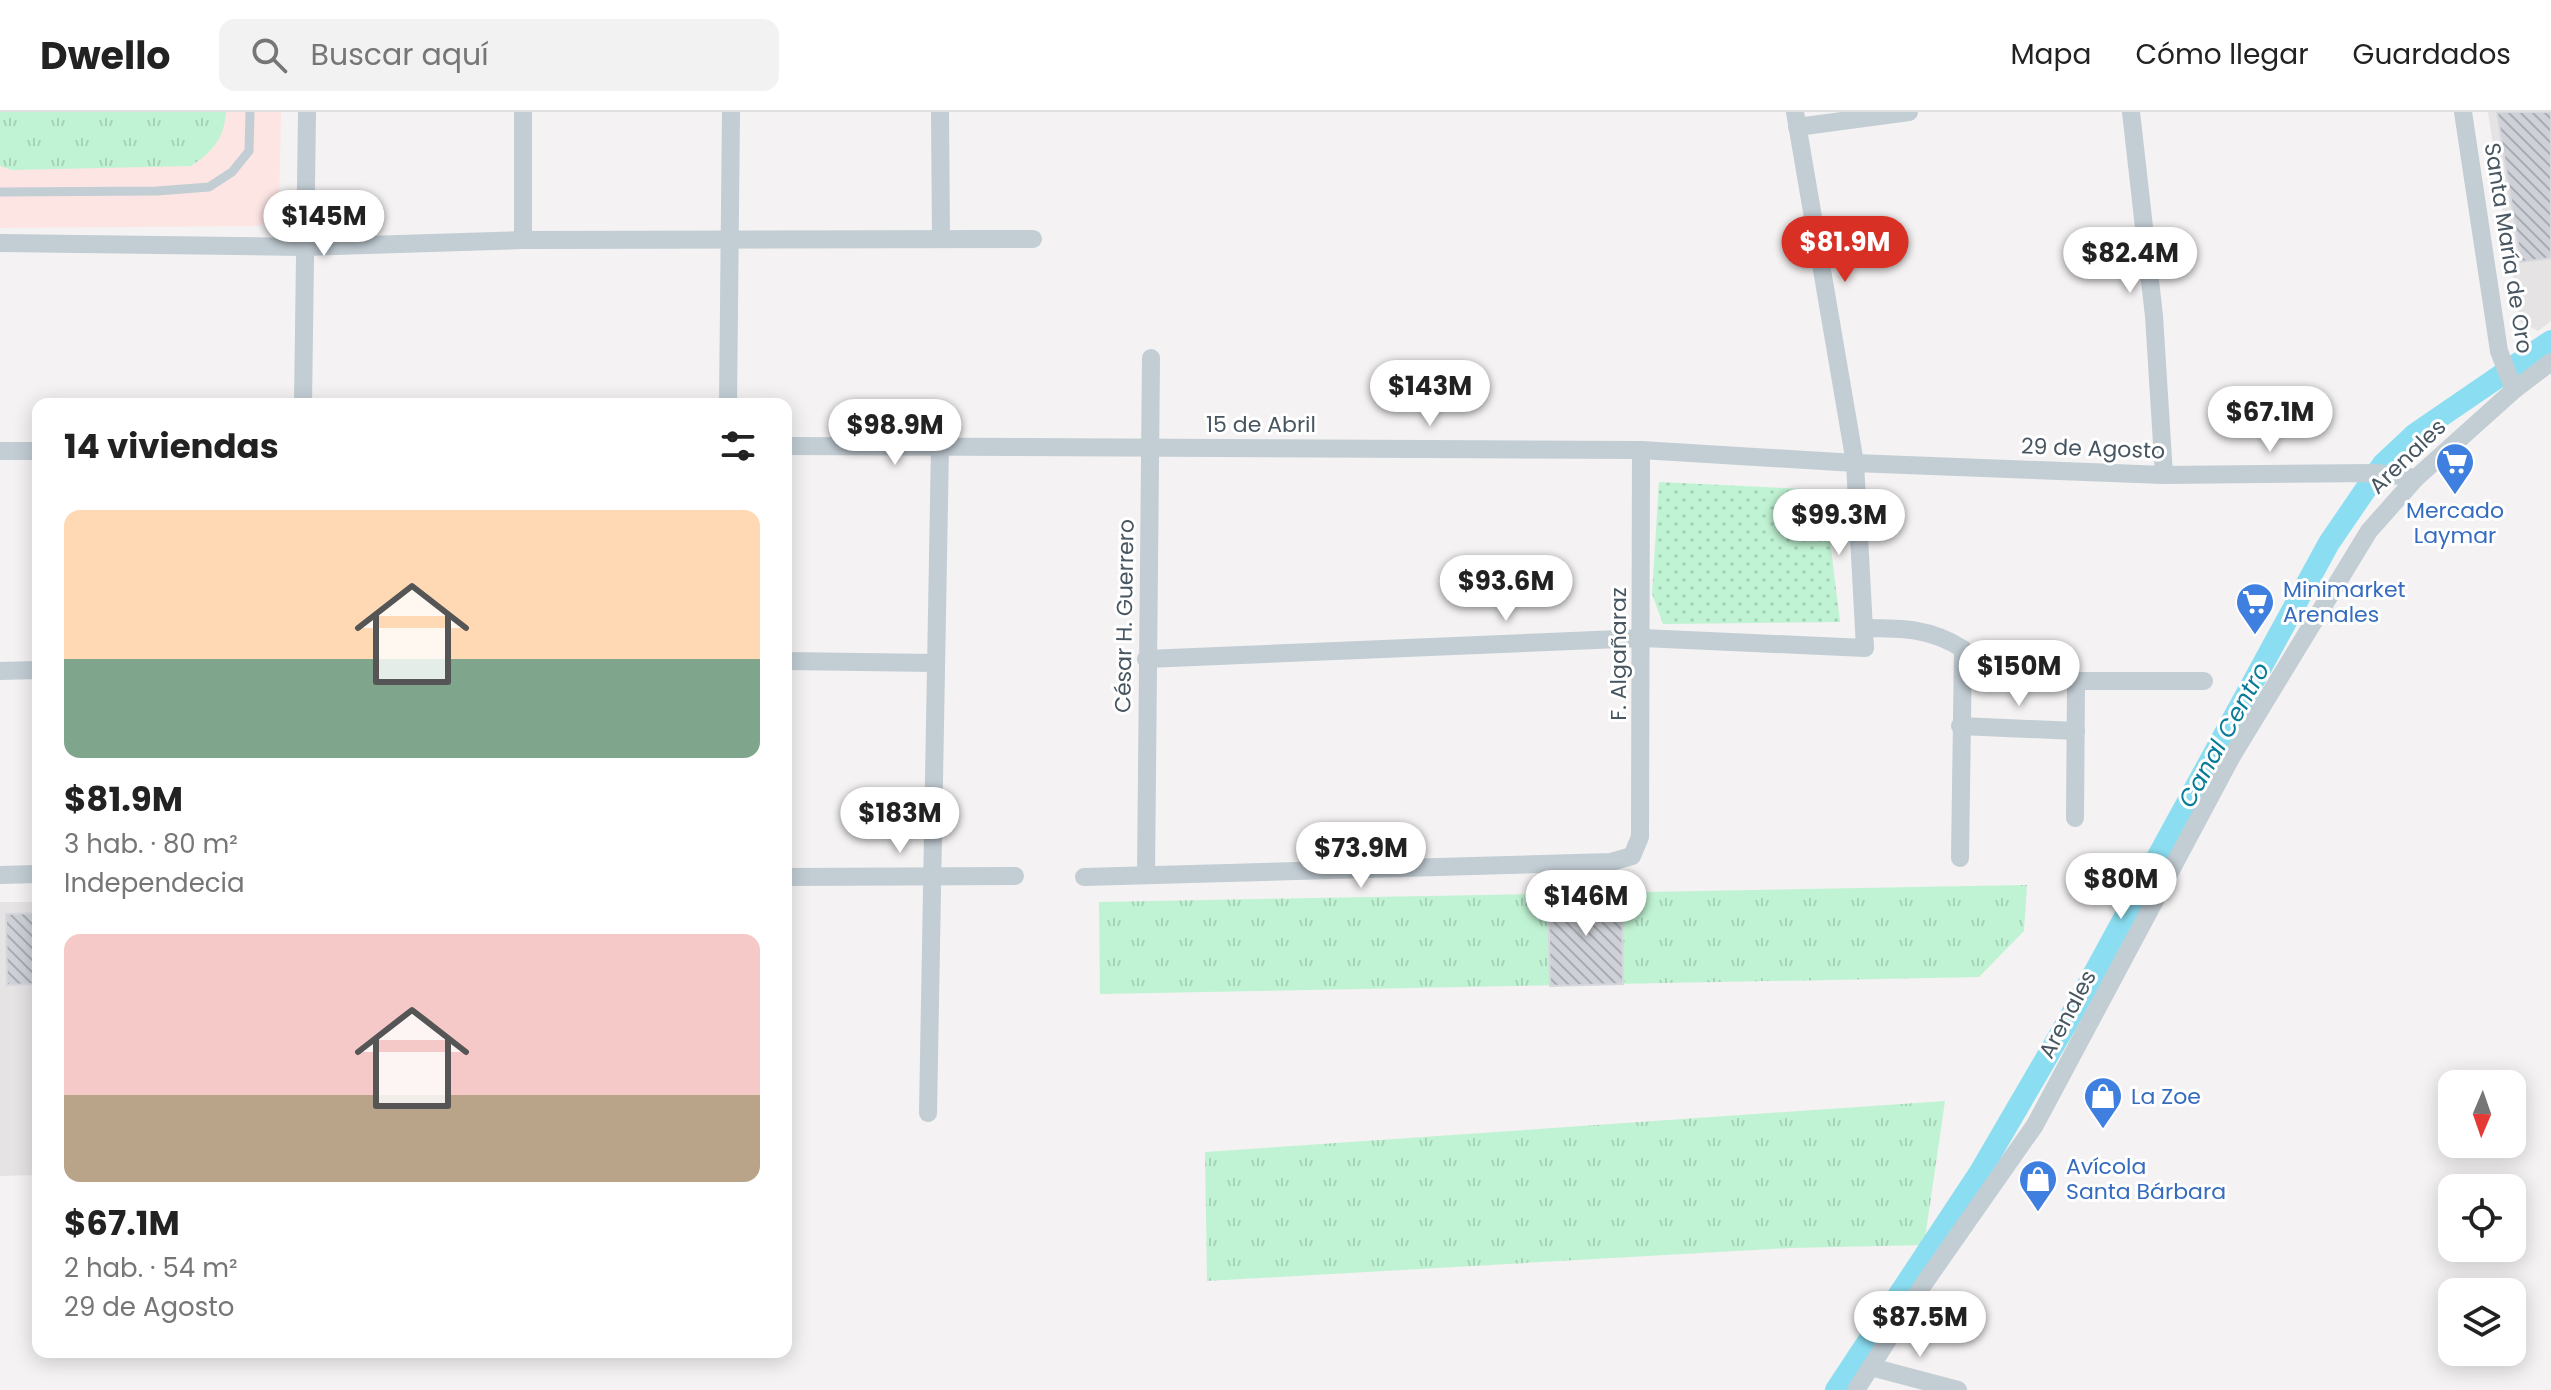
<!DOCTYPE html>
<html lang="es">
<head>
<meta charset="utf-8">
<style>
  body { margin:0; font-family:Poppins,sans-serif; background:#f2f2f2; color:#222; height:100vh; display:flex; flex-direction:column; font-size:30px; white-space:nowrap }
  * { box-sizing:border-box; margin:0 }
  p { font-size:26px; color:#767676 }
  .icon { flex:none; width:44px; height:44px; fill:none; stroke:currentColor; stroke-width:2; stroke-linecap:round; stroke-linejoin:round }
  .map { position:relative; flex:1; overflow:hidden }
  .details { position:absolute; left:32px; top:286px; width:760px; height:960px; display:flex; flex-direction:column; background:#fff; border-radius:16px; box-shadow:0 4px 20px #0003 }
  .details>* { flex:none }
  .needle { width:52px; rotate:182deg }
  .buttons { position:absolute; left:2438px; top:958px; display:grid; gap:16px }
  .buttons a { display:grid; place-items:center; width:88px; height:88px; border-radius:16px; background:#fff; box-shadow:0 4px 20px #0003; font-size:40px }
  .price { position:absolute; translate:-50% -68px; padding:0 18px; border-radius:28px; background:#fff; color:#222; font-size:26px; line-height:52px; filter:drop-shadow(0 2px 4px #0008) }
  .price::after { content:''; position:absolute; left:50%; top:48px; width:24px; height:18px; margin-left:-12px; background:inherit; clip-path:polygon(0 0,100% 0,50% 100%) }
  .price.active { background:#d93025; color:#fff }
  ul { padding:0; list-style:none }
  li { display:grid; align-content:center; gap:16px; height:424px; padding:0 32px }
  li span { display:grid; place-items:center; height:248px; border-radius:16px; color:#555 }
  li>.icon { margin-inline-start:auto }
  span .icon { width:144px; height:144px; fill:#fffc; stroke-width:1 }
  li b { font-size:34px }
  h2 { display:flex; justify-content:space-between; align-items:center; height:96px; padding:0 32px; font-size:34px }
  header { display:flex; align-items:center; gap:48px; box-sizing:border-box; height:112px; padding:0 40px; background:#fff; border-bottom:2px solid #e0e0e0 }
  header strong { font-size:38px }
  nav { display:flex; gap:44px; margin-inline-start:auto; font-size:28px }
  .search { width:560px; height:72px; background:#f2f2f2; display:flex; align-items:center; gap:20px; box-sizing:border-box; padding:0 28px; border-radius:16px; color:#767676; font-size:30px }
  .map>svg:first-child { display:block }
</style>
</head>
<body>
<header>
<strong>Dwello</strong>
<div class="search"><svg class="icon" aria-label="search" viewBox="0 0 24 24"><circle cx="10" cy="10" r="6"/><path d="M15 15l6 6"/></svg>Buscar aquí</div>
<nav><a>Mapa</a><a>Cómo llegar</a><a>Guardados</a></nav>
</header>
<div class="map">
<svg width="2551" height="1278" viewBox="0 0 2551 1278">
  <defs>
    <pattern id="grass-tufts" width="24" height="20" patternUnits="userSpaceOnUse" patternTransform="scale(2)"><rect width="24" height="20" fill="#c0f3d3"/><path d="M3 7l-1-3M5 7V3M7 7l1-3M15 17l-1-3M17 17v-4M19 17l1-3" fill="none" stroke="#a6d2b8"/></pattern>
    <pattern id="park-dots" width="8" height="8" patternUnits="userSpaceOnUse" patternTransform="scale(2)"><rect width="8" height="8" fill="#c0f3d3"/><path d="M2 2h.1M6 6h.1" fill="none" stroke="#a6d2b8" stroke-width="1.8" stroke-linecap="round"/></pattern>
    <pattern id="building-back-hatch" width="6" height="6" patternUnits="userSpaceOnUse" patternTransform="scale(2)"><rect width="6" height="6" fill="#ced1d7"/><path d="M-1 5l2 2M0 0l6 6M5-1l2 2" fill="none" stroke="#a9acb2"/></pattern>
  </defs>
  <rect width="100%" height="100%" fill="#f4f2f2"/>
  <!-- education -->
  <g fill="#e5e3e4">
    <path d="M 2488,0 L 2551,0 L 2551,209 L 2538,219 L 2520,210 Z"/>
    <path d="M 0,790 L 38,790 L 38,1063 L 0,1064 Z"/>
  </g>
  <!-- medical -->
  <path fill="#fde5e4" d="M 0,0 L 281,0 L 279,97 L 260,114 L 0,116 Z"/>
  <!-- grass -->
  <g fill="url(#grass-tufts)">
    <path d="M 0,0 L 226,0 C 224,27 212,40 191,54 L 12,58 L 0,54 Z"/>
    <path d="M 2027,773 L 2024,819 L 1979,865 L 1100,882 L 1099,790 Z"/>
    <path d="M 1945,989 L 1924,1133 L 1791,1136 L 1207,1169 L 1205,1040 Z"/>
  </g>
  <!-- park -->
  <path fill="url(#park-dots)" d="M 1659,370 L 1824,378 L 1840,510 L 1663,512 L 1652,482 Z"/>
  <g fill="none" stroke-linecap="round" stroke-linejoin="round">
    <!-- canal -->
    <path stroke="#8bdef2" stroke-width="22" d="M 1836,1278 L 1980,1060 L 2068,909 L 2329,431 L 2383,352 L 2415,322 L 2551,229"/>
  </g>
  <!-- building -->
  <g fill="url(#building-back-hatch)" stroke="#d6d8de" stroke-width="2">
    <path d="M 2497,0 L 2551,0 L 2551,146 L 2521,150 Z"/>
    <path d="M 1622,778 L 1623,872 L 1550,874 L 1548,780 Z"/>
    <path d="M 38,801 L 38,872 L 7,873 L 6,802 Z"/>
  </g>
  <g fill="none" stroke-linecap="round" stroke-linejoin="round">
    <!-- lane -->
    <path stroke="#c2cdd4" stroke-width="9" d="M 0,80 L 157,79 L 209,75 L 232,60 L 249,39 L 250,0"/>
    <!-- street -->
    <g stroke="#c2cdd4" stroke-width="18">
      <path d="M 940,0 L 941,127"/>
      <path d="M 2131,0 L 2154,204 L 2164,363"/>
      <path d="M 2463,0 L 2499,239 L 2514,278"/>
      <path d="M 1797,15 L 1909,0"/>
      <path d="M 523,128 L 523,0"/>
      <path d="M 0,131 L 304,135 L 523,128 L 1033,127"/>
      <path d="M 303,292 L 307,0"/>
      <path d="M 728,292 L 731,0"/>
      <path d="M 786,334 L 1641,338 L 1855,351 L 2164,363 L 2376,361 L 2416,366"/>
      <path d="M 0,339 L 38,339"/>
      <path d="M 1864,516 C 1902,516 1930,516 1963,537 L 1960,746"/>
      <path d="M 1146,547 L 1643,526 L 1865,536 L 1855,351 L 1795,0"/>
      <path d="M 786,549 L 935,551"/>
      <path d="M 0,559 L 38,558"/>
      <path d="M 1960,614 L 2076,619"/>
      <path d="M 2075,706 L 2076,569 L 2204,569"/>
      <path d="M 0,763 L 38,762"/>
      <path d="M 1146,763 L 1151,246"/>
      <path d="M 786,765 L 1015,764"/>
      <path d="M 1084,765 L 1611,750 L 1632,744 L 1640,725 L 1641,338"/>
      <path d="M 928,1001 L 940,334"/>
      <path d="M 1871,1255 L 1958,1278"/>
      <path d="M 1856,1278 L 1923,1173 L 2035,1013 L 2232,644 L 2369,419 L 2416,366 L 2514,278 L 2551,250"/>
    </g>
  </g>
  <!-- icons -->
  <defs>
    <symbol id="supermarket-pin" viewBox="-11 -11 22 30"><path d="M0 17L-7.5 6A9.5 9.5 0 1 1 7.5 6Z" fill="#3f7fe0" stroke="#fff"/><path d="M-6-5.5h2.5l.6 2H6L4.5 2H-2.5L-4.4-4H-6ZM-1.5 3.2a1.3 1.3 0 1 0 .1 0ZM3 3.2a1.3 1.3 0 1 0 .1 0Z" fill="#fff"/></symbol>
    <symbol id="shop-pin" viewBox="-11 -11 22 30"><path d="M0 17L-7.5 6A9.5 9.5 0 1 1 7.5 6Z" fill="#3f7fe0" stroke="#fff"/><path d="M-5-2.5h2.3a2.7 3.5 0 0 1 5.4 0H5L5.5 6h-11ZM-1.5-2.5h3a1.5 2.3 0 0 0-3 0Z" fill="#fff"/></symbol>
  </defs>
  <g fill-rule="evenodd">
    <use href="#supermarket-pin" x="2433" y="328" width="44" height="60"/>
    <use href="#supermarket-pin" x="2233" y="468" width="44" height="60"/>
    <use href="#shop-pin" x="2081" y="962" width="44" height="60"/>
    <use href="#shop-pin" x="2016" y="1045" width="44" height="60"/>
  </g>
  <g text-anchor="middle" stroke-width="6" stroke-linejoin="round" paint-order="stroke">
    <!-- street labels -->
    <g font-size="22" fill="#485661" stroke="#fff">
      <text transform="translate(2509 136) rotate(81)" y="8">Santa María de Oro</text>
      <text x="1261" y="320">15 de Abril</text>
      <text transform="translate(2093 336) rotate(2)" y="8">29 de Agosto</text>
      <text transform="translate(2407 344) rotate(-44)" y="8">Arenales</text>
      <text transform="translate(1124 504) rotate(-89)" y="8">César H. Guerrero</text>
      <text transform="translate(1618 542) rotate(-90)" y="8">F. Algañaraz</text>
      <text transform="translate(2067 902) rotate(-62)" y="8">Arenales</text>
    </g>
    <!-- shop labels -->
    <g font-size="22" fill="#366cbe" stroke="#fff" text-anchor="start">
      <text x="2455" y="406" text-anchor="middle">Mercado<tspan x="2455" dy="25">Laymar</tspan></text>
      <text x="2283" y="485">Minimarket<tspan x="2283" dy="25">Arenales</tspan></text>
      <text x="2131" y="992">La Zoe</text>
      <text x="2066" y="1062">Avícola<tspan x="2066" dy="25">Santa Bárbara</tspan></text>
    </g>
    <!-- water labels -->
    <g font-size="24" font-style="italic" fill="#077b97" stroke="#fff">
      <text transform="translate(2224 623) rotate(-61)" y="8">Canal Centro</text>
    </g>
  </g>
</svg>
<div class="buttons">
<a><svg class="needle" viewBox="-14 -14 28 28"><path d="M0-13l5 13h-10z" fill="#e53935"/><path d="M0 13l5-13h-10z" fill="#767676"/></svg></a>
<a><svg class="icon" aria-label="locate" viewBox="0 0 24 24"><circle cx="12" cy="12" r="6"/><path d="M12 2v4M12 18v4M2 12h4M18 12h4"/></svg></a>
<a><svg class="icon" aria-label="layers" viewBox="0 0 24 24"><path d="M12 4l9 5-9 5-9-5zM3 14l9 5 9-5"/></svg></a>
</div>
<b class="price" style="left:324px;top:146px">$145M</b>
<b class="price active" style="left:1845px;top:172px">$81.9M</b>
<b class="price" style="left:2130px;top:183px">$82.4M</b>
<b class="price" style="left:1430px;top:316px">$143M</b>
<b class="price" style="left:2270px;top:342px">$67.1M</b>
<b class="price" style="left:895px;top:355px">$98.9M</b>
<b class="price" style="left:1839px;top:445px">$99.3M</b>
<b class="price" style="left:1506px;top:511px">$93.6M</b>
<b class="price" style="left:2019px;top:596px">$150M</b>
<b class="price" style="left:900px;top:743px">$183M</b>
<b class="price" style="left:1361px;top:778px">$73.9M</b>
<b class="price" style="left:2121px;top:809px">$80M</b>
<b class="price" style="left:1586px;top:826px">$146M</b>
<b class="price" style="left:1920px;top:1247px">$87.5M</b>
<section class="details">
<h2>14 viviendas<svg class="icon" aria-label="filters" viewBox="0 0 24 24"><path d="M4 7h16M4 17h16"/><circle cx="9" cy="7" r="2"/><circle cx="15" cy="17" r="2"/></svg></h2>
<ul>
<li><span style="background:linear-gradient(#ffd9b3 60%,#7fa58c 0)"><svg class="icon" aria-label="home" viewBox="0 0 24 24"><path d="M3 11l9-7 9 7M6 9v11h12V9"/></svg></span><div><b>$81.9M</b><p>3 hab. · 80 m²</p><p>Independecia</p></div></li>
<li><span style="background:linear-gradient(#f6c9c9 65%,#b9a48a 0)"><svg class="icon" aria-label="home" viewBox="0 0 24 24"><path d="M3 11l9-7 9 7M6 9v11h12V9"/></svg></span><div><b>$67.1M</b><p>2 hab. · 54 m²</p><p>29 de Agosto</p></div></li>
</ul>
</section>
</div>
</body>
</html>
